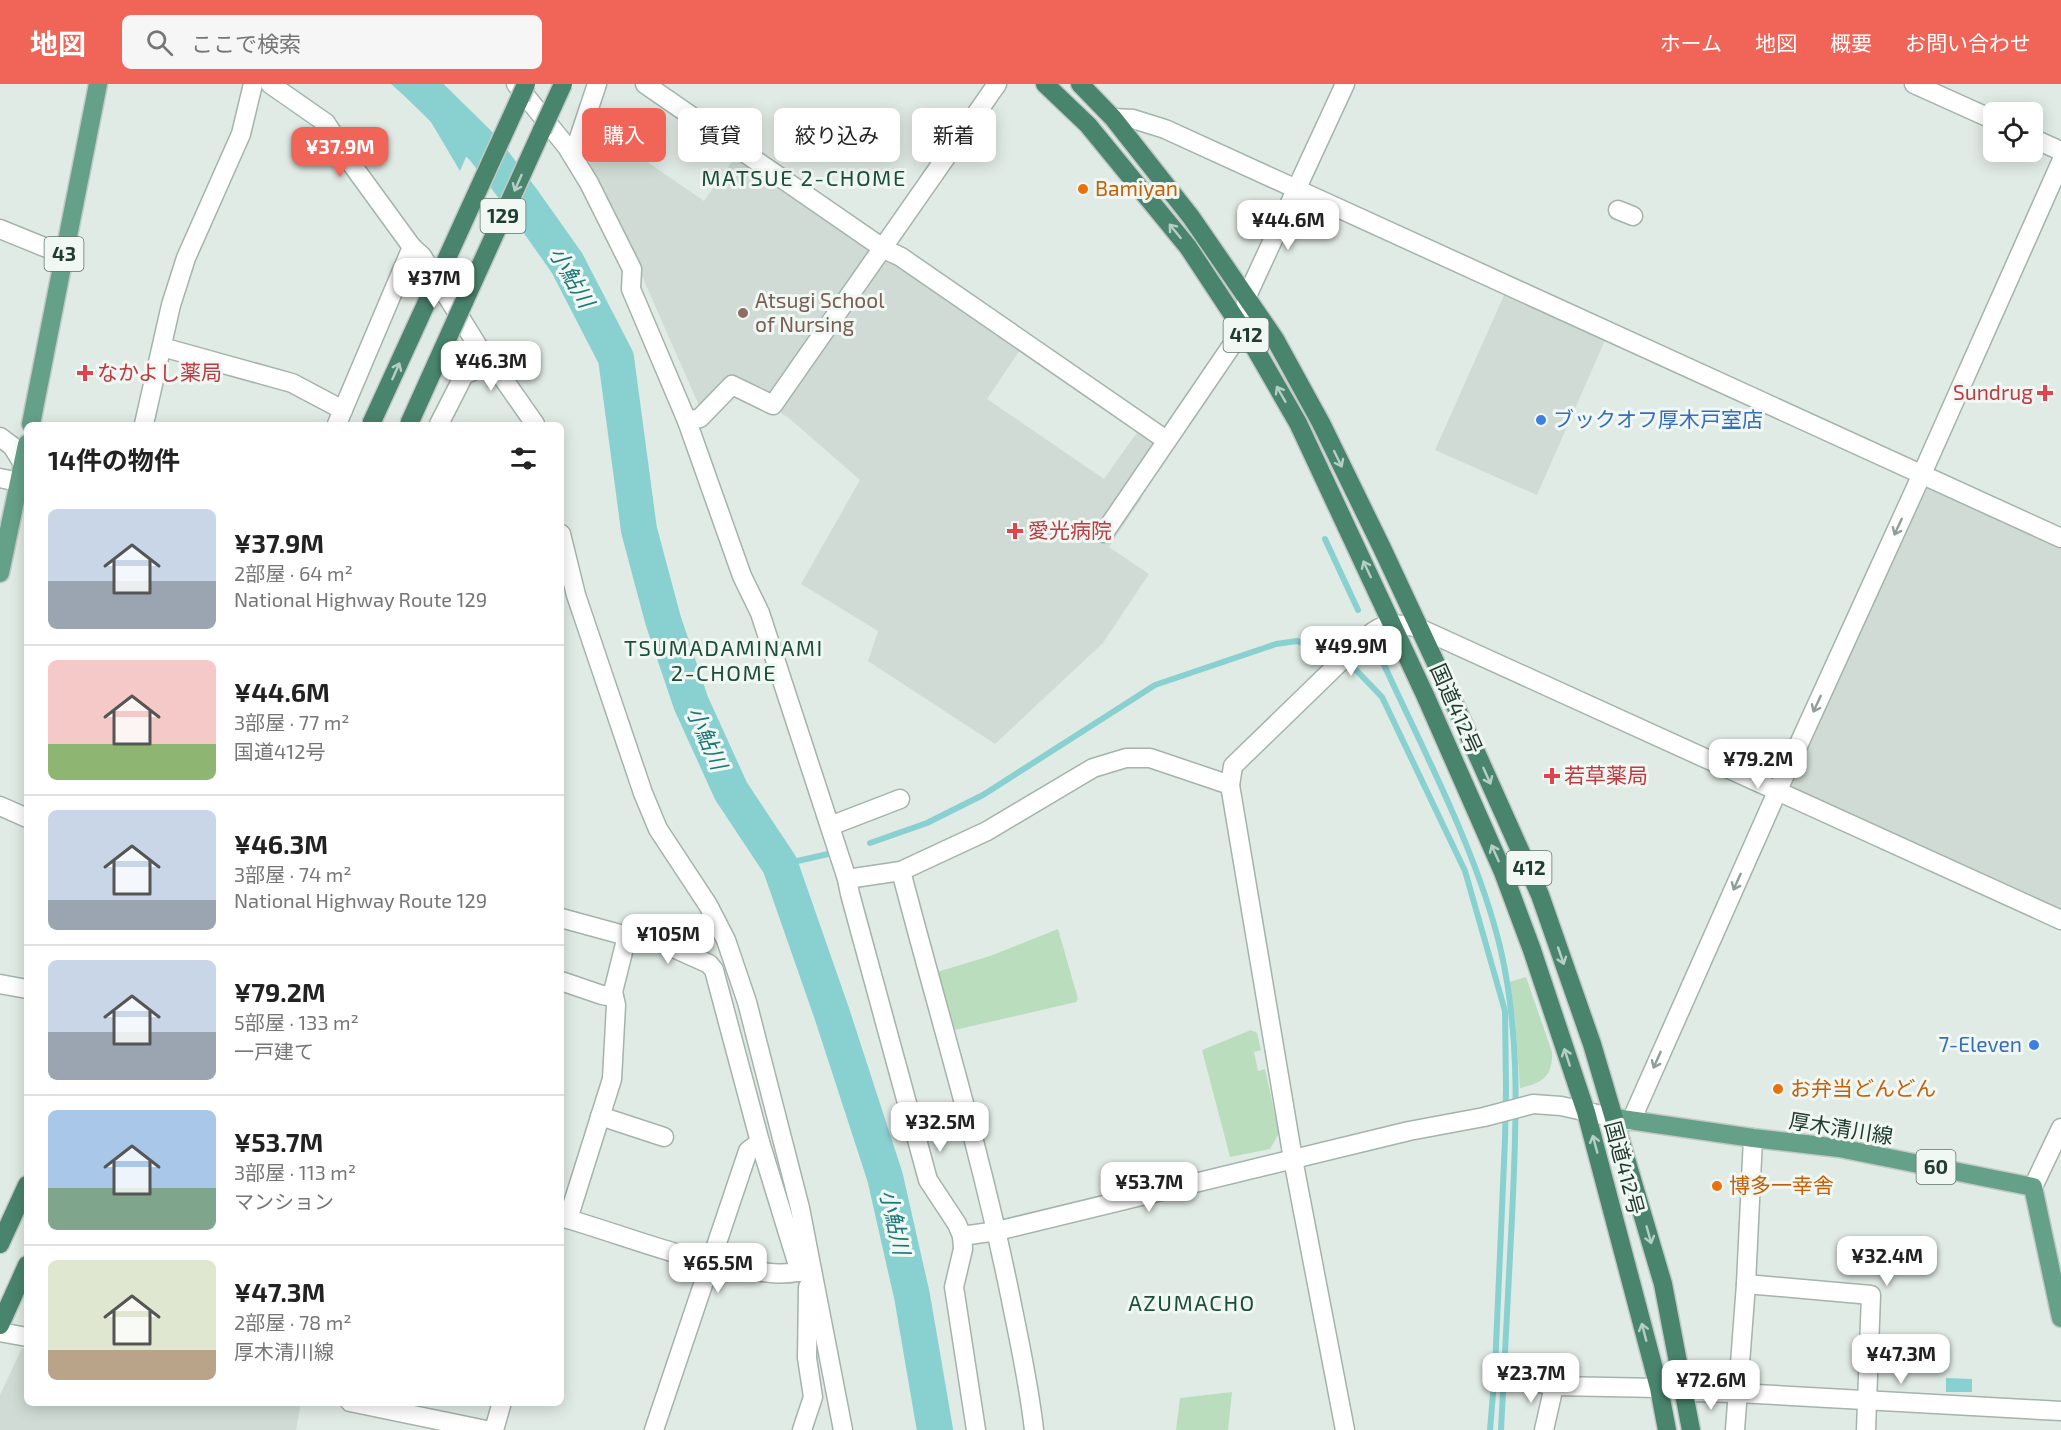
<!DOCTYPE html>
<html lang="ja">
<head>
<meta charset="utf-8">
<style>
  body { margin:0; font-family:"Exo 2","Noto Sans JP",sans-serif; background:#f6f6f6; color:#222; height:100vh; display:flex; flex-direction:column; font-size:22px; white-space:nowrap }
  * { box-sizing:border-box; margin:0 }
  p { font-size:20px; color:#767676 }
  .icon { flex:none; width:33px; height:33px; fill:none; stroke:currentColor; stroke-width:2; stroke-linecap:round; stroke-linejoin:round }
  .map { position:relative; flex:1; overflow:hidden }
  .side { position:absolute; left:24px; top:338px; width:540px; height:984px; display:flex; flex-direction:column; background:#fff; border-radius:9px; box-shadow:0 3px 15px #0003 }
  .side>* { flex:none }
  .hud { position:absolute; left:582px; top:24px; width:570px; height:54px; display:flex; gap:12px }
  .controls { position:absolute; left:1983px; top:18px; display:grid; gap:12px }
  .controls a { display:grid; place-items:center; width:60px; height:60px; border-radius:9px; background:#fff; box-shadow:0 3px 15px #0003; font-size:30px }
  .price { position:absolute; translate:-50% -51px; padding:0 14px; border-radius:12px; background:#fff; color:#222; font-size:20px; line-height:39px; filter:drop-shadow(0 2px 3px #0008) }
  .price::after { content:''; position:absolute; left:50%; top:36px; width:18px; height:14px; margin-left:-9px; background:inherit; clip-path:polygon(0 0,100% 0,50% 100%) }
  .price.selected { background:#f16559; color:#fff }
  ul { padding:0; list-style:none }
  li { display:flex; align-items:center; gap:18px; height:150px; padding:0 24px }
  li+li { border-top:2px solid #e0e0e0 }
  li span { display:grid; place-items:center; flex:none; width:168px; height:120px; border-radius:9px; color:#555 }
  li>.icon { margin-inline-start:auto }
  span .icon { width:72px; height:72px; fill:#fffc; stroke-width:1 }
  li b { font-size:26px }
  h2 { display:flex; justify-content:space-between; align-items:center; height:72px; padding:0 24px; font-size:26px }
  .pill { padding:0 21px; border-radius:9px; background:#fff; box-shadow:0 3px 15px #0003; font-size:21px; line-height:54px }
  .pill.selected { background:#f16559; color:#fff }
  header { display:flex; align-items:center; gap:36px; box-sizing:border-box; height:84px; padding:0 30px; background:#f16559; color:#fff }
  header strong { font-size:28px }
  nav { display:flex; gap:33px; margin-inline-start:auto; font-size:21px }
  .search { width:420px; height:54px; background:#f6f6f6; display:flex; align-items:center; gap:15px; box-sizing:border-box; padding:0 21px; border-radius:9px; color:#767676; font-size:22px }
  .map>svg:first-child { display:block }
</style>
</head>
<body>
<header>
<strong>地図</strong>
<div class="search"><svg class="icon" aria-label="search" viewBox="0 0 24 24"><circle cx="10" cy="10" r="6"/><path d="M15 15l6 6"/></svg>ここで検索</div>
<nav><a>ホーム</a><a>地図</a><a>概要</a><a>お問い合わせ</a></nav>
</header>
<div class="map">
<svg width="2061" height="1346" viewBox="0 0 2061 1346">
  <rect width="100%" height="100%" fill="#e1ebe5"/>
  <!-- built -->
  <g fill="#cfdbd4">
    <path d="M 589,38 L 704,117 L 736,72 L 870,166 L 772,314 L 728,292 L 701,326 L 623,149 L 581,70 Z"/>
    <path d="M 889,176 L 1018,261 L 1020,266 L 987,315 L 1104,395 L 1138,347 L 1169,366 L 1139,408 L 1141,415 L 1109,463 L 1149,490 L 1103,559 L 995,660 L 868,577 L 878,547 L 801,500 L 860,396 L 790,335 L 778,327 L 880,178 Z"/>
    <path d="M 1505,209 L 1606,254 L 1537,411 L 1435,366 Z"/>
    <path d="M 1927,402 L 2061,463 L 2061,829 L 1788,705 L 1921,406 Z"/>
    <path d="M 22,1264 L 27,1265 L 27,1318 L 301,1319 L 296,1346 L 0,1346 L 0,1311 Z"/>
  </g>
  <!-- green -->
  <g fill="#baddbd">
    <path d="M 1058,845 L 1078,915 L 1076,918 L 955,946 L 937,888 L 990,872 Z"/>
    <path d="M 1526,893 L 1552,968 C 1553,993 1542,999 1520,1004 L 1515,934 L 1509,898 Z"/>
    <path d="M 1251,946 L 1257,949 L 1261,966 L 1254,968 L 1258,987 L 1265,985 L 1279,1049 L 1270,1065 L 1230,1073 L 1202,966 Z"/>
    <path d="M 1232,1308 L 1228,1346 L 1176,1346 L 1180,1314 Z"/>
  </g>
  <!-- water -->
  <g fill="#89d1d0">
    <path d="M 391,0 L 438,0 L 478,45 L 460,87 L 428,33 Z"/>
    <path d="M 1946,1294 L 1972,1295 L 1972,1308 L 1946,1308 Z"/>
  </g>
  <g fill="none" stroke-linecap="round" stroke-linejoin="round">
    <!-- stream -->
    <g stroke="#89d1d0" stroke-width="6">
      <path d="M 1325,455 L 1358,526"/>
      <path d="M 1379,570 C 1422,664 1478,768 1501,867 C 1521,955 1516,1045 1512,1133 C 1508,1204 1505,1275 1501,1346"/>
      <path d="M 870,759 L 927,739 L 983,711 L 1155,601 L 1276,560 L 1297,557 L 1329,569 L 1357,587 L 1382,613 L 1465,787 L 1505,927 L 1506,1005 L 1505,1055 L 1495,1285 L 1490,1346"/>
      <path d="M 780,781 L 828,770"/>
    </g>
    <!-- river -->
    <path stroke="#89d1d0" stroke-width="36" d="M 418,0 L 484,65 L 521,114 L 567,179 L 616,274 L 639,446 L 663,536 L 691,619 L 731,707 L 780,781 L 832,930 L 885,1093 L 912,1212 L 935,1346"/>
    <defs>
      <g id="minor">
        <path d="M 270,0 L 326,39 L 353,82 L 412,163 L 422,172 L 489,280 L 500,290 L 535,340"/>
        <path d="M 516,0 L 567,63 L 589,99 L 632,185 L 631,205 L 687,337 L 742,492 L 760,529 L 847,795 L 850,810 L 928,1096 L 957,1140 L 962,1152 L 963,1165 L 954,1203 L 976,1346"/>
        <path d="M 645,0 L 884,165 L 901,173 L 1166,356"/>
        <path d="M 1914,0 L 1994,36"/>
        <path d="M 1113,34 L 1133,35 L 1165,45 L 2061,454"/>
        <path d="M 2032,54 L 2061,67"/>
        <path d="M 573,72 L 597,0"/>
        <path d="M 1618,126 L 1633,132"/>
        <path d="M 0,145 L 64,171"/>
        <path d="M 162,263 L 292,299 L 343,326"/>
        <path d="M 687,337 L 700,334 L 732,301 L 773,321 L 997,0"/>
        <path d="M 144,340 L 171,221 L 186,174 L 241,50 L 253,0"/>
        <path d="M 337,340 L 412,163"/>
        <path d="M 439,340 L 464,291 L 489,280"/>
        <path d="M 0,353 L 12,362 L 27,386"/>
        <path d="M 0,394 L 18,398"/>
        <path d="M 1104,449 L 1243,245 L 1247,212 L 1345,0"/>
        <path d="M 561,450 L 576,511 L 643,709 L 658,745 L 708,821 L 726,856 L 747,918 L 800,1124 L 843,1346"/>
        <path d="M 0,722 L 27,734"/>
        <path d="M 830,742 L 900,715"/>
        <path d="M 847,795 L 901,787 L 987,747 L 1093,684 L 1126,674 L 1150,674 L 1230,701 L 1233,682 L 1366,553 C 1387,536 1394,539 1419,544 L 2061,836"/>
        <path d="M 561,834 L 627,852 L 638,848 L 709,880 L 714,886 L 760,1058 L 800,1188"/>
        <path d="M 561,897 L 602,911 L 614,913"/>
        <path d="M 0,900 L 27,905"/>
        <path d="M 600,1032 L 664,1053"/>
        <path d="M 1631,1037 L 1777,708 L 1922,390 L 2061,78"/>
        <path d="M 561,1133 C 620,1150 677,1173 737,1184 C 761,1188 787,1194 810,1184"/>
        <path d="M 568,1135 L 612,995 L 616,921 L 613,908 L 627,852"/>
        <path d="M 962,1152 L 997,1147"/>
        <path d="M 1746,1200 L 1871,1211 L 1866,1346"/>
        <path d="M 0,1248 L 27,1253"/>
        <path d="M 1517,1294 L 1554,1302 L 1659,1304"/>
        <path d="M 1685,1308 L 1738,1309 L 2061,1327"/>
        <path d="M 350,1318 L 486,1346"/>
        <path d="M 494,1346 L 502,1318"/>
        <path d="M 654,1346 L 748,1067 L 760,1058"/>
        <path d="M 802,1346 L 813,1313 L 807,1274 L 808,1203"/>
        <path d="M 1544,1346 L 1554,1302"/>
        <path d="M 1735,1346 L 1746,1200 L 1753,1054"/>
      </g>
      <g id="tertiary">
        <path d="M 1230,701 L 1293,1075 L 1345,1346"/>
        <path d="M 901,787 C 938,929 981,1068 1010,1211 C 1019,1256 1029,1300 1034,1346"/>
        <path d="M 2033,1103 L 2061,1044"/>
        <path d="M 997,1147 L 1409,1047 L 1484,1033 L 1533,1020 L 1561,1022 L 1615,1034"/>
      </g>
      <g id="primary">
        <path d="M 31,340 L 98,0"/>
        <path d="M 0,489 L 27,360"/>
        <path d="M 1615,1034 L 1753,1054 L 1839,1064 L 2033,1103 L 2061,1234"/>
      </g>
      <g id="trunk">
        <path d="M 1045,0 L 1088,41 L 1188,163 L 1256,266 L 1298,339 L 1425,611 L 1503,788 L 1532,866 L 1586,1028 L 1659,1304 L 1667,1346"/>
        <path d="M 1080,0 L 1113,34 L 1191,133 L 1275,255 L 1321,339 L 1382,464 L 1446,601 L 1540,811 L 1592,960 L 1663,1200 L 1691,1346"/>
        <path d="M 442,185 L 520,14"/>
        <path d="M 464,218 L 542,46"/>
        <path d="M 0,1160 L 27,1101"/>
        <path d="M 0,1241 L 27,1181"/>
      </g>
    </defs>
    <!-- minor casing -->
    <use href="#minor" stroke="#a4b3ab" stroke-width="21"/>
    <!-- tertiary casing -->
    <use href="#tertiary" stroke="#a4b3ab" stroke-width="21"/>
    <!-- primary casing -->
    <use href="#primary" stroke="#c1c8c5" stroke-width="21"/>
    <!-- trunk casing -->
    <use href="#trunk" stroke="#c1c8c5" stroke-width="21"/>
    <!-- minor -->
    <use href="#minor" stroke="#fff" stroke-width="18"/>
    <!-- tertiary -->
    <use href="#tertiary" stroke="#fff" stroke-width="18"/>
    <!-- primary -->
    <use href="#primary" stroke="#65a188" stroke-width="18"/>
    <!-- trunk -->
    <use href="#trunk" stroke="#49846d" stroke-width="18"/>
    <defs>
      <g id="trunk-bridge">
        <path d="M 520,14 L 526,0"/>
        <path d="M 542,46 L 563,0"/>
        <path d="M 371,340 L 442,185"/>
        <path d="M 409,340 L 464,218"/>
      </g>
    </defs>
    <!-- trunk-bridge casing -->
    <use href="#trunk-bridge" stroke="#c1c8c5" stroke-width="21" stroke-linecap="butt"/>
    <!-- trunk-bridge -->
    <use href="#trunk-bridge" stroke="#49846d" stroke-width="18"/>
  </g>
  <!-- one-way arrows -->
  <defs><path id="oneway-shaft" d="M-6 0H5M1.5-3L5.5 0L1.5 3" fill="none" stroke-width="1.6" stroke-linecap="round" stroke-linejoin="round" transform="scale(1.5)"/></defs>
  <g stroke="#b6cfc5">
    <use href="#oneway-shaft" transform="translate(518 99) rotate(114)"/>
    <use href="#oneway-shaft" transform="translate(1175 147) rotate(-129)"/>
    <use href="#oneway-shaft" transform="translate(396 287) rotate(-66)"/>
    <use href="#oneway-shaft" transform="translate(1281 310) rotate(-120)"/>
    <use href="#oneway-shaft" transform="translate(1338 375) rotate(64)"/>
    <use href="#oneway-shaft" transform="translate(1367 485) rotate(-115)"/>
    <use href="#oneway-shaft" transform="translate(1487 692) rotate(66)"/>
    <use href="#oneway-shaft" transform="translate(1495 769) rotate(-114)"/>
    <use href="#oneway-shaft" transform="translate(1561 872) rotate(71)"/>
    <use href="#oneway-shaft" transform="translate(1567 973) rotate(-108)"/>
    <use href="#oneway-shaft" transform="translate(1595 1060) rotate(-105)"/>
    <use href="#oneway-shaft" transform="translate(1649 1151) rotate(74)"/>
    <use href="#oneway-shaft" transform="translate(1644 1248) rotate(-105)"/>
  </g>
  <g stroke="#909e98">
    <use href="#oneway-shaft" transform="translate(1898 443) rotate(115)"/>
    <use href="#oneway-shaft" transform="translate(1817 620) rotate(115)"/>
    <use href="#oneway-shaft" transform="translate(1737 798) rotate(114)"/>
    <use href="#oneway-shaft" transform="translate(1657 976) rotate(114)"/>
  </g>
  <!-- markers -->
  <g fill="#e8710a" stroke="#f1f8f4" stroke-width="2">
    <circle cx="1083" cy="105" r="6"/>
    <circle cx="1778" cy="1005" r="6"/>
    <circle cx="1717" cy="1102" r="6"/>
  </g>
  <circle fill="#8d6e63" stroke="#f1f8f4" stroke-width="2" cx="743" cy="229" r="6"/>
  <g fill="#e0444e" stroke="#f1f8f4" stroke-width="2">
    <path d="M82 280h6v6h6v6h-6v6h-6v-6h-6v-6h6z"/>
    <path d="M2042 300h6v6h6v6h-6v6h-6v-6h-6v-6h6z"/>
    <path d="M1012 438h6v6h6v6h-6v6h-6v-6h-6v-6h6z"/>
    <path d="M1549 683h6v6h6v6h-6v6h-6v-6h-6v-6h6z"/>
  </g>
  <g fill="#3f7fe0" stroke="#f1f8f4" stroke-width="2">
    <circle cx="1541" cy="336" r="6"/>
    <circle cx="2034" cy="961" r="6"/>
  </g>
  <g text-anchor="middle" stroke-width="6" stroke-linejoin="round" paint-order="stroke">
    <!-- shield labels -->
    <g fill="#f1f8f4" stroke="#5f746b" stroke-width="1.5">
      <rect x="480.5" y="115" width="45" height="34" rx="4.5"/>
      <rect x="44.5" y="153" width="39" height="34" rx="4.5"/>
      <rect x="1223.5" y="234" width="45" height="34" rx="4.5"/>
      <rect x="1506.5" y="767" width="45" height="34" rx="4.5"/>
      <rect x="1916.5" y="1066" width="39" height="34" rx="4.5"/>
    </g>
    <g font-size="20" font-weight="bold" fill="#213c30">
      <text x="503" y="139">129</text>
      <text x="64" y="177">43</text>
      <text x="1246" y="258">412</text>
      <text x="1529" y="791">412</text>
      <text x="1936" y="1090">60</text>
    </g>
    <!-- food labels -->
    <g font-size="21" fill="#c56008" stroke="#f1f8f4" text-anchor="start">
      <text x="1095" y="112">Bamiyan</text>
      <text x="1790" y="1012">お弁当どんどん</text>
      <text x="1729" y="1109">博多一幸舎</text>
    </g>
    <!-- education labels -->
    <g font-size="21" fill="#785e54" stroke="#f1f8f4" text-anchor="start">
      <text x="755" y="224">Atsugi School<tspan x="755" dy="24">of Nursing</tspan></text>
    </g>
    <!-- health labels -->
    <g font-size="21" fill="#be3a42" stroke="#f1f8f4" text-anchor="start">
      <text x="97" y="296">なかよし薬局</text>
      <text x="2033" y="316" text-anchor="end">Sundrug</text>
      <text x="1028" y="454">愛光病院</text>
      <text x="1564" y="699">若草薬局</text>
    </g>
    <!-- shop labels -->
    <g font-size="21" fill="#366cbe" stroke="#f1f8f4" text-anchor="start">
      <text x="1553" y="343">ブックオフ厚木戸室店</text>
      <text x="2022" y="968" text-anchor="end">7-Eleven</text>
    </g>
    <!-- street labels -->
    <g font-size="21" fill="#213c30" stroke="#f1f8f4">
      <text transform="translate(1456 625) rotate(66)" y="7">国道412号</text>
      <text transform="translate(1841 1045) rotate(9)" y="7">厚木清川線</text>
      <text transform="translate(1624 1084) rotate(75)" y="7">国道412号</text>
    </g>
    <!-- neighbourhood labels -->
    <g font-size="22" letter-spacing="1.5" fill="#1d4e3a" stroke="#f1f8f4">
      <text x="804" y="102">MATSUE 2-CHOME</text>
      <text x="724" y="572">TSUMADAMINAMI<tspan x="724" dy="25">2-CHOME</tspan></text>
      <text x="1192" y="1227">AZUMACHO</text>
    </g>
    <!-- water labels -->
    <g font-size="22" font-style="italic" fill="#1c7878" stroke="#f1f8f4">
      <text transform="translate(572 193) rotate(60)" y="8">小鮎川</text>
      <text transform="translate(707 654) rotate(66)" y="8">小鮎川</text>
      <text transform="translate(895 1138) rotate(77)" y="8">小鮎川</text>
    </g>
  </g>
</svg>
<div class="controls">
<a><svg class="icon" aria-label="locate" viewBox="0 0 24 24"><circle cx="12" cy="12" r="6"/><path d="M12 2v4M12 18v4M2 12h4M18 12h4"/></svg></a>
</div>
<b class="price selected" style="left:340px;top:94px">¥37.9M</b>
<b class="price" style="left:1288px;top:167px">¥44.6M</b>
<b class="price" style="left:434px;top:225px">¥37M</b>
<b class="price" style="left:491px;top:308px">¥46.3M</b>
<b class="price" style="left:1351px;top:593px">¥49.9M</b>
<b class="price" style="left:1758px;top:706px">¥79.2M</b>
<b class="price" style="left:668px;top:881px">¥105M</b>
<b class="price" style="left:940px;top:1069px">¥32.5M</b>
<b class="price" style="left:1149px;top:1129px">¥53.7M</b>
<b class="price" style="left:1887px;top:1203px">¥32.4M</b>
<b class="price" style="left:718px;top:1210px">¥65.5M</b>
<b class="price" style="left:1901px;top:1301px">¥47.3M</b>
<b class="price" style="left:1531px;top:1320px">¥23.7M</b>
<b class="price" style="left:1711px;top:1327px">¥72.6M</b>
<div class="hud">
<a class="pill selected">購入</a>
<a class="pill">賃貸</a>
<a class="pill">絞り込み</a>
<a class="pill">新着</a>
</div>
<section class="side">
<h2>14件の物件<svg class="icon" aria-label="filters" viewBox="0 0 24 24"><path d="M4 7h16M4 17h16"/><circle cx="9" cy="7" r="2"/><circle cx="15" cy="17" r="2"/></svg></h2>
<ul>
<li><span style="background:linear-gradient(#c9d6e8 60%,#9aa5b1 0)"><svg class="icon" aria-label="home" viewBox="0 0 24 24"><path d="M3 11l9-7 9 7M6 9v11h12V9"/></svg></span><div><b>¥37.9M</b><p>2部屋 · 64 m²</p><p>National Highway Route 129</p></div></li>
<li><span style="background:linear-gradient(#f6c9c9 70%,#8fb573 0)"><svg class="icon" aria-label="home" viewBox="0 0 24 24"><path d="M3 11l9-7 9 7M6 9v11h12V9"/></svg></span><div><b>¥44.6M</b><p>3部屋 · 77 m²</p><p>国道412号</p></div></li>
<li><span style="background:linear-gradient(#c9d6e8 75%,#9aa5b1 0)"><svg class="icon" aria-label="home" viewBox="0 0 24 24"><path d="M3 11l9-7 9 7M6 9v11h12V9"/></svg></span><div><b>¥46.3M</b><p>3部屋 · 74 m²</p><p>National Highway Route 129</p></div></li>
<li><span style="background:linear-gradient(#c9d6e8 60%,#9aa5b1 0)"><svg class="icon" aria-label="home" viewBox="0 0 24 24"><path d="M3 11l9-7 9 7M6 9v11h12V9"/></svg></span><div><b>¥79.2M</b><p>5部屋 · 133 m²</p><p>一戸建て</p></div></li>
<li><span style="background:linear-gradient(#a9c7e8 65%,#7fa58c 0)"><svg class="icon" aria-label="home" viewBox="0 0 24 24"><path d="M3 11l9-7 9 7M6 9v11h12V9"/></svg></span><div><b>¥53.7M</b><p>3部屋 · 113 m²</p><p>マンション</p></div></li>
<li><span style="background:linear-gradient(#dfe7d0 75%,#b9a48a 0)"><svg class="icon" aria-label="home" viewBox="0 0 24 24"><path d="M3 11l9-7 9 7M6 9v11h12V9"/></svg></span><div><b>¥47.3M</b><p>2部屋 · 78 m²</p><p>厚木清川線</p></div></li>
</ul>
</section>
</div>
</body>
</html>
